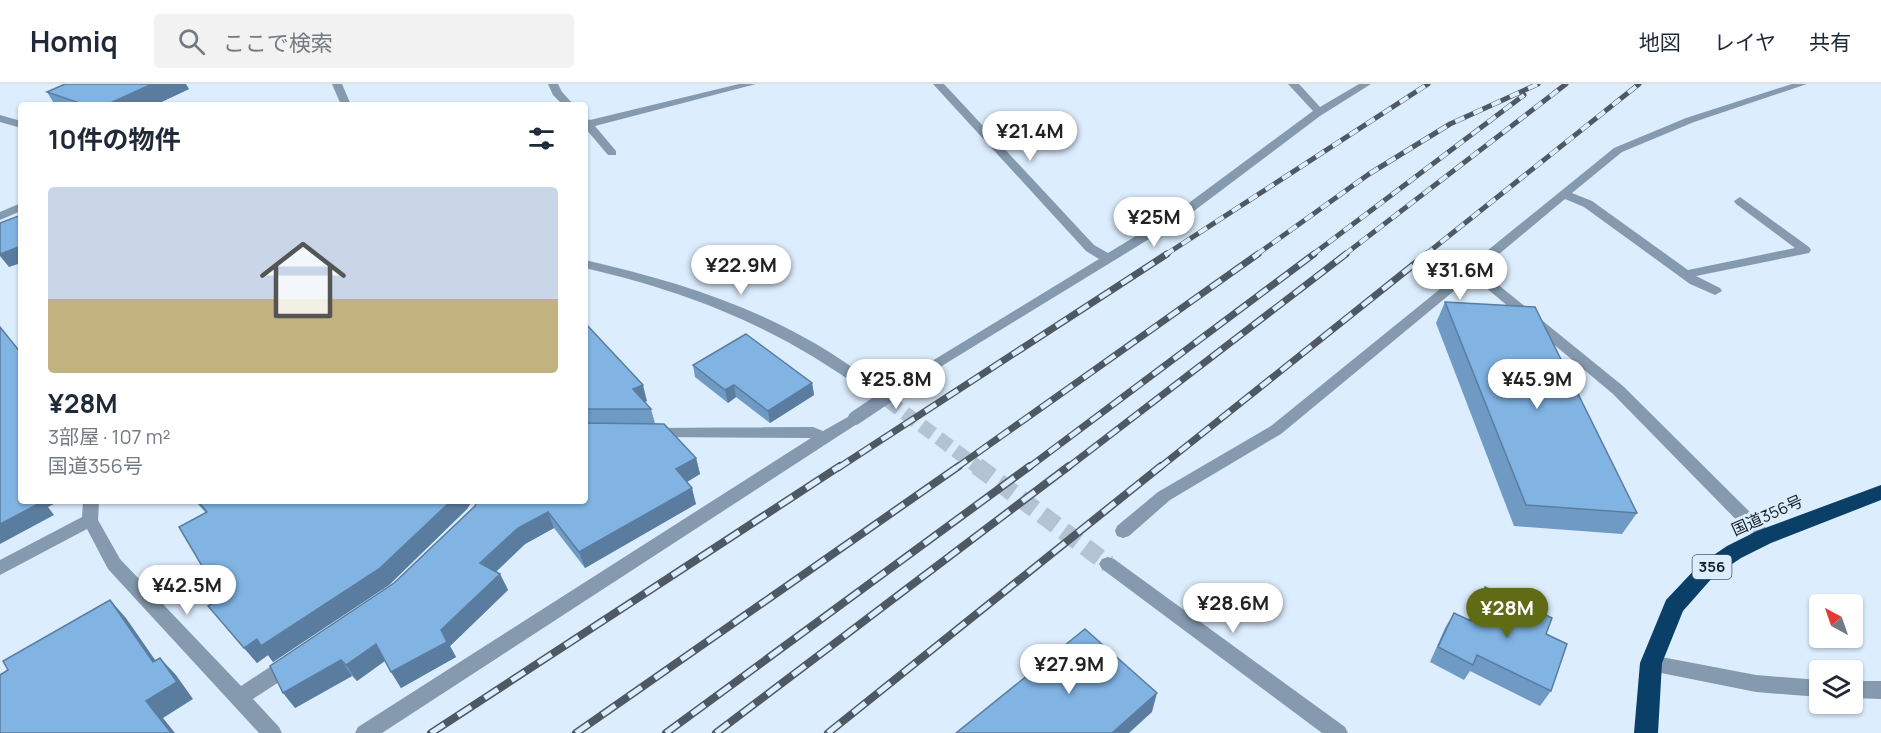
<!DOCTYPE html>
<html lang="ja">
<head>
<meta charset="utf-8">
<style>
  body { margin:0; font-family:Manrope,"Noto Sans JP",sans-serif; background:#f2f2f3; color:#1f2937; height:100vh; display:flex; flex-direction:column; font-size:22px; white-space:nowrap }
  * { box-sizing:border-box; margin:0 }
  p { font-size:20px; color:#747a83 }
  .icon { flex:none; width:33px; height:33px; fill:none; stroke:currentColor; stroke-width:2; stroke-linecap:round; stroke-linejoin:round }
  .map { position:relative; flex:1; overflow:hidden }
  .panel { position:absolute; left:18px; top:18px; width:570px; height:402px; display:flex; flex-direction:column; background:#fff; border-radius:6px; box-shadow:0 2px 4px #0004 }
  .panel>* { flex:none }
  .needle { width:39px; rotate:320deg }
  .tools { position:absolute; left:1809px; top:510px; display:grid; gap:12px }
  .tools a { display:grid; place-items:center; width:54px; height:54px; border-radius:6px; background:#fff; box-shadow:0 2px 4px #0004; font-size:30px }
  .price { position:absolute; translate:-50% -51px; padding:0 14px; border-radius:21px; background:#fff; color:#222; font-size:20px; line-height:39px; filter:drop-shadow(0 2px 3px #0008) }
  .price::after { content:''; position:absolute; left:50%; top:36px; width:18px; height:14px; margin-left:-9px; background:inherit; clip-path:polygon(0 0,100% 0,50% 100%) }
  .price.current { background:#5f6c15; color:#fff }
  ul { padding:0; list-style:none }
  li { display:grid; align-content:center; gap:12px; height:318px; padding:0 30px }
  li span { display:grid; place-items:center; height:186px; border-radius:6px; color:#555 }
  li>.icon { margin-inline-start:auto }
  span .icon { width:108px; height:108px; fill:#fffc; stroke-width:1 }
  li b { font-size:26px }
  h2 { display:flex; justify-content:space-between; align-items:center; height:72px; padding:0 30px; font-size:26px }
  header { display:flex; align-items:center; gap:36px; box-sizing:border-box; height:84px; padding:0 30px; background:#fff; border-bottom:2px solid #e0e1e3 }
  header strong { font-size:28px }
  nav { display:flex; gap:33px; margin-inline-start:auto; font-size:21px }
  .search { width:420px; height:54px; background:#f2f2f3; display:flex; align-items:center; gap:15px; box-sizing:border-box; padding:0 21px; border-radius:6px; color:#747a83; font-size:22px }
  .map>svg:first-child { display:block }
</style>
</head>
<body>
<header>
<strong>Homiq</strong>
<div class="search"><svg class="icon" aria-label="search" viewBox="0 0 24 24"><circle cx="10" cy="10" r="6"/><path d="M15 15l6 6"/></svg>ここで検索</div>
<nav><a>地図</a><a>レイヤ</a><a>共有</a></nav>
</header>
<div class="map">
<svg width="1881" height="649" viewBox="0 0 1881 649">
  <rect width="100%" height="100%" fill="#dcedfe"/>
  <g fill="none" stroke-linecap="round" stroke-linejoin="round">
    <!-- minor-tunnel-far1 -->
    <path stroke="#b4c3d3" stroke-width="14" stroke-dasharray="14 7" stroke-linecap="butt" d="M 871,304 L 979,384"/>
    <!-- minor-tunnel -->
    <path stroke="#b4c3d3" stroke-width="18" stroke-dasharray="18 9" stroke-linecap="butt" d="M 977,382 L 1108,480"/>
    <!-- minor -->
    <g fill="#859aaf" fill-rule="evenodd">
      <path d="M 332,0 L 342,0 L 351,21 L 341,21 Z"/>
      <path d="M 548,0 L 558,0 L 562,8 L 574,21 L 563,21 L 553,11 Z"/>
      <path d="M 739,0 L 756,0 L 595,42 L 616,67 L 616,71 L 608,71 L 585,44 L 585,34 L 590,36 Z"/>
      <path d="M 933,0 L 944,0 L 1094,161 L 1108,169 L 1182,124 L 1313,27 L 1288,0 L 1299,0 L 1320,23 L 1359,0 L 1371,0 L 1320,32 L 1190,130 L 919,296 L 914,294 L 912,291 L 914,288 L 1099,175 L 1086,167 Z"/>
      <path d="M 1792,0 L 1807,0 L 1694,38 L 1622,68 L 1572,109 L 1592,117 L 1688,186 L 1795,164 L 1736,120 L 1734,117 L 1740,113 L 1809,163 L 1811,166 L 1809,169 L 1696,192 L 1720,204 L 1722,207 L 1715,211 L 1690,200 L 1584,123 L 1565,115 L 1480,186 L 1623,302 L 1770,448 L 1772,453 L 1770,458 L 1764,460 L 1758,458 L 1613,310 L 1472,192 L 1281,350 L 1170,416 L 1129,452 L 1123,454 L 1117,452 L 1115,447 L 1117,442 L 1158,408 L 1271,342 L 1614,64 L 1686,34 Z"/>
      <path d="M 0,31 L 21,37 L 21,44 L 0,38 Z"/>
      <path d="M 21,119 L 21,127 L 0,136 L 0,128 Z"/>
      <path d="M 585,176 C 677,197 767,225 846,279 C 856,286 871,294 878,304 L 871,309 L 866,308 C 777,243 692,209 585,184 Z"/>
      <path d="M 855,329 L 860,330 L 863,334 L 860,338 L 382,649 L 355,649 L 358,643 L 811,354 L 653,353 L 648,352 L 645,348 L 648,344 L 813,343 L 823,347 Z"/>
      <path d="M 83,417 L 99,417 L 98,436 L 120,475 L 241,602 L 285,573 L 292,571 L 299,573 L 301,579 L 299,585 L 253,615 L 279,643 L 282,649 L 259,649 L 108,485 L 87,445 L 0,491 L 0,476 L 82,433 Z"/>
      <path d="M 1108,473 L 1114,475 L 1345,643 L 1348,649 L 1322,649 L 1102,485 L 1099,480 L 1102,475 Z"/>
      <path d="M 1651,571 L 1756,591 L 1820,596 L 1820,613 L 1756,608 L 1651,587 L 1644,585 L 1642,579 L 1644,573 Z"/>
      <path d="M 1852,597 L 1881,597 L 1881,615 L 1852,614 Z"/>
    </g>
    <!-- highway -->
    <path fill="#0a3f68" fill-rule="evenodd" d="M 1881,401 L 1881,416 L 1771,459 L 1741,474 L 1713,493 L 1683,527 L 1662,579 L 1658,649 L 1634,649 L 1640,579 L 1666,516 L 1699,481 L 1727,462 L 1757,447 Z"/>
    <defs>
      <g id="rail-far2">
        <path d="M 1165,171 L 1428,0"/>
        <path d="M 1256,171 L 1369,90 L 1450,40 L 1538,0"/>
        <path d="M 1312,171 L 1524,11"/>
        <path d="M 1344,171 L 1566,0"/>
        <path d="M 1425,171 L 1639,0"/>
      </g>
      <g id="rail-far1">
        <path d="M 838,384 L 1167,170"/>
        <path d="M 956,384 L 1258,170"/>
        <path d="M 1028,384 L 1314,170"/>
        <path d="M 1067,384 L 1346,170"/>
        <path d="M 1159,384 L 1427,170"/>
      </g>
      <g id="rail">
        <path d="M 431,649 L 840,382"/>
        <path d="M 576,649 L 959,382"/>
        <path d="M 666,649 L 1030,382"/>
        <path d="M 716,649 L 1069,382"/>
        <path d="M 828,649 L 1161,382"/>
      </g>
    </defs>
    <!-- rail-far2 casing -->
    <use href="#rail-far2" stroke="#4f5964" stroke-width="5"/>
    <!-- rail-far1 casing -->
    <use href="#rail-far1" stroke="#4f5964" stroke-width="7"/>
    <!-- rail casing -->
    <use href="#rail" stroke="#4f5964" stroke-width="8"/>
    <!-- rail-far2 -->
    <use href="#rail-far2" stroke="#dcedfe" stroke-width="4" stroke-dasharray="10" stroke-linecap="butt"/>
    <!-- rail-far1 -->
    <use href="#rail-far1" stroke="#dcedfe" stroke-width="4.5" stroke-dasharray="13" stroke-linecap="butt"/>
    <!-- rail -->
    <use href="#rail" stroke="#dcedfe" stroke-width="5" stroke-dasharray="16" stroke-linecap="butt"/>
    <!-- minor-bridge -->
    <path stroke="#859aaf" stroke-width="14" d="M 855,334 L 919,291"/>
  </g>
  <!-- wall -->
  <g fill="#6f9ac3">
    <path d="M 189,5 L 155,21 L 55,21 L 47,8 Z"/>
    <path d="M 1445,218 L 1637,429 L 1622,450 L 1514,442 L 1436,239 Z"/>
    <path d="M 585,239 L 647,317 L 644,318 L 651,325 L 655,339 L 696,374 L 700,390 L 687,398 L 696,420 L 585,484 L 554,444 L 525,460 L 496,488 L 500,490 L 508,506 L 450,562 L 456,573 L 401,604 L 385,577 L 357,597 L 352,592 L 295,624 L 394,499 L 475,422 L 585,417 Z"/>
    <path d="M 693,281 L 812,299 L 814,311 L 770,339 L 736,313 L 728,319 L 695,293 Z"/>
    <path d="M 195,417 L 472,417 L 467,425 L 389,501 L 273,578 L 268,571 L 257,579 L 208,522 L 221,514 L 206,429 Z"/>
    <path d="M 1485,503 L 1546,550 L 1551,607 L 1540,622 L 1470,587 L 1464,596 L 1430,578 L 1445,544 L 1454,529 L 1469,536 L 1476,519 Z"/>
  </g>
  <!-- shaded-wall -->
  <g fill="#5a7d9f">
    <path d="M 152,0 L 186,0 L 189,5 L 155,21 L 106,21 Z"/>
    <path d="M 21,162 L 21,179 L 9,183 L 0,172 L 0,170 Z"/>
    <path d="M 812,299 L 814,311 L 770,339 L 768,327 Z"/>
    <path d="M 643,301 L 647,317 L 638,321 L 633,305 Z"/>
    <path d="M 734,301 L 736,313 L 728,319 L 725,306 Z"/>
    <path d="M 696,374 L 700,390 L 680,402 L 676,385 Z"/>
    <path d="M 692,404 L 696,420 L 585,484 L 579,468 Z"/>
    <path d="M 41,417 L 54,417 L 56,419 L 48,423 L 54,431 L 0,460 L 0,440 Z"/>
    <path d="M 451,417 L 472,417 L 467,425 L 389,501 L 273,578 L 268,571 L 257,579 L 244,564 Z"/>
    <path d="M 548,428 L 554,444 L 525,460 L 488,495 L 480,479 L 518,444 Z"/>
    <path d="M 500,490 L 508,506 L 450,562 L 456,573 L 401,604 L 391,588 L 441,546 Z"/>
    <path d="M 110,516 L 126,534 L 169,596 L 153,578 Z"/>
    <path d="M 376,560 L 386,576 L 357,597 L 346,581 Z"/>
    <path d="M 160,574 L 176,591 L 193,615 L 163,634 L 175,649 L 171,649 L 146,617 Z"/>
    <path d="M 341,576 L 352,592 L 295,624 L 283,609 Z"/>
    <path d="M 1157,609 L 1152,628 L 1129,649 L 1112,649 Z"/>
  </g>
  <!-- building -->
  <g fill="#81b3e3" stroke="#5a7d9f" stroke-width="1.5">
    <path d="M 65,0 L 152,0 L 106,21 L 85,21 L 47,8 Z"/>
    <path d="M 21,131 L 21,162 L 0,170 L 0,139 Z"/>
    <path d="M 1445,218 L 1535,223 L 1637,429 L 1526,421 Z"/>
    <path d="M 585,239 L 643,301 L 633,305 L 651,325 L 585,325 Z"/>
    <path d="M 0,243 L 21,269 L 21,371 L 19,372 L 21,375 L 21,417 L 41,417 L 42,418 L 0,440 Z"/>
    <path d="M 746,250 L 812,299 L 768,327 L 734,301 L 725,306 L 693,281 Z"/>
    <path d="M 585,339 L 664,340 L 696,374 L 676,385 L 692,404 L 579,468 L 548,428 L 518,444 L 480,479 L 500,490 L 441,546 L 447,558 L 391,588 L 376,560 L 346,581 L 341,576 L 283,609 L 270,582 L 394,499 L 475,422 L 477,417 L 585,417 Z"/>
    <path d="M 198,417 L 451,417 L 379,485 L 261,562 L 257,555 L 244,564 L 208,522 L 221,514 L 179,443 L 207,428 Z"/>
    <path d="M 1485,503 L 1552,534 L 1546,550 L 1567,560 L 1551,607 L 1477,571 L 1473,581 L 1438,563 L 1454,529 L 1471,537 Z"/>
    <path d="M 110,516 L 153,578 L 160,574 L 177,598 L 146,617 L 171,649 L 0,649 L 0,591 L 8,586 L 3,577 Z"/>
    <path d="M 1085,545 L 1157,609 L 1112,649 L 956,649 Z"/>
  </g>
  <g text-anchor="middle" stroke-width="6" stroke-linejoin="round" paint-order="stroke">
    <!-- shield labels -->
    <rect fill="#dcedfe" stroke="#515b66" stroke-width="1.5" x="1692.5" y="471" width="39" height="24" rx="4.5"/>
    <g font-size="15" font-weight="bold" fill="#161d25">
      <text x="1712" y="488">356</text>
    </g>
    <!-- street labels -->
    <g font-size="16" fill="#161d25" stroke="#dcedfe">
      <text transform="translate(1767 431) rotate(-24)" y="6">国道356号</text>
    </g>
  </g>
</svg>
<div class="tools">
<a><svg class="needle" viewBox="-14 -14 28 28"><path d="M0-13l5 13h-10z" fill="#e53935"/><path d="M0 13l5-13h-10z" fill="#747a83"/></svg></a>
<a><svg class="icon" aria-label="layers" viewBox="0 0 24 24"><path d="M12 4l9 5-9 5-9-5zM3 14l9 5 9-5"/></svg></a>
</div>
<b class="price" style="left:1030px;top:78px">¥21.4M</b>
<b class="price" style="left:1154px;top:164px">¥25M</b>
<b class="price" style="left:741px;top:212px">¥22.9M</b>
<b class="price" style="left:1460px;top:217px">¥31.6M</b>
<b class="price" style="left:896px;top:326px">¥25.8M</b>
<b class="price" style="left:1537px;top:326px">¥45.9M</b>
<b class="price" style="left:187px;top:532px">¥42.5M</b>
<b class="price" style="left:1233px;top:550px">¥28.6M</b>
<b class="price current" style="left:1507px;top:555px">¥28M</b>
<b class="price" style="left:1069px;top:611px">¥27.9M</b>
<section class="panel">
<h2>10件の物件<svg class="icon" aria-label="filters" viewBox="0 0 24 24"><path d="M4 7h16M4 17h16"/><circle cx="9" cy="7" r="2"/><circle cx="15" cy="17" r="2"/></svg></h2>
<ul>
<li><span style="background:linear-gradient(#c9d6e8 60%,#c2b280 0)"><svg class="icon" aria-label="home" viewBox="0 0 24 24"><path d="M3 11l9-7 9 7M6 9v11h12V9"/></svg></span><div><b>¥28M</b><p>3部屋 · 107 m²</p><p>国道356号</p></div></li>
</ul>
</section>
</div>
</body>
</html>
